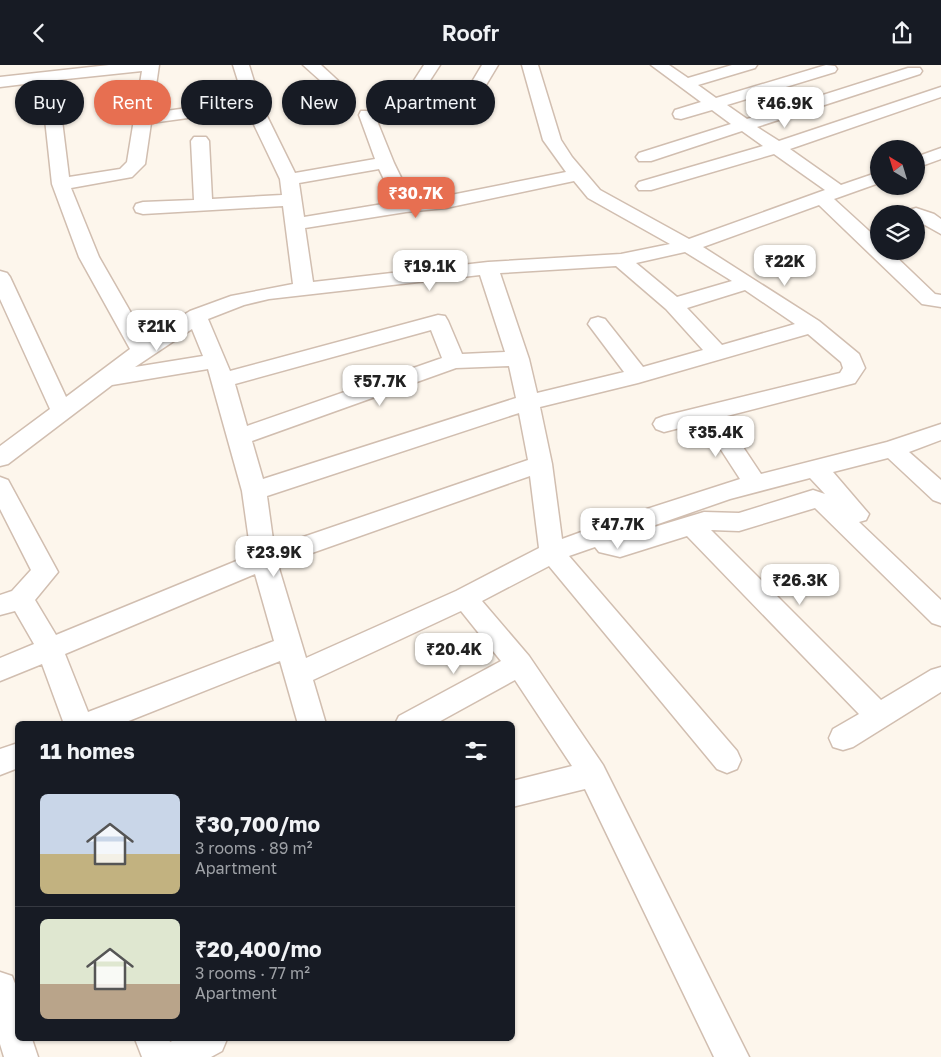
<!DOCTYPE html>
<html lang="en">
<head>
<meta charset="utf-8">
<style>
  body { margin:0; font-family:"Golos Text",sans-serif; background:#242831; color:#f1f3f6; height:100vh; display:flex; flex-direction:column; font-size:19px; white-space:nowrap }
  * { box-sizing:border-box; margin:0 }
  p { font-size:16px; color:#9ea1a6 }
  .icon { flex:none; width:28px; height:28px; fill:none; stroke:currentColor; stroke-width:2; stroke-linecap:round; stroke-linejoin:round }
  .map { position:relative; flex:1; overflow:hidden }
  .panel { position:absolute; left:15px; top:656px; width:500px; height:320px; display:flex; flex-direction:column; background:#171b24; border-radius:8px; box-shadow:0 1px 4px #0004 }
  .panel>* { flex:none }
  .banner { position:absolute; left:15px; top:15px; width:500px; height:45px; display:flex; gap:10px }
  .needle { width:32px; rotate:322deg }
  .buttons { position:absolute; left:870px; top:75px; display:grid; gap:10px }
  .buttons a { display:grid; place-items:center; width:55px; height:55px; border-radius:50%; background:#171b24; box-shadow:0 1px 4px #0004; font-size:25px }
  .price { position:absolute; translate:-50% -42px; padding:0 11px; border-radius:10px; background:#fff; color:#222; font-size:16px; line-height:32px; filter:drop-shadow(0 1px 2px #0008) }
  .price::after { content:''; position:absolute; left:50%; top:30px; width:15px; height:11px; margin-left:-8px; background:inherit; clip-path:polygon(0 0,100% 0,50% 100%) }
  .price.selected { background:#e76f51; color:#fff }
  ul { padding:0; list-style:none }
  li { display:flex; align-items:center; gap:15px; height:125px; padding:0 25px }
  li+li { border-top:1px solid #363941 }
  li span { display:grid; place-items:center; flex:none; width:140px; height:100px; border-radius:8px; color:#555 }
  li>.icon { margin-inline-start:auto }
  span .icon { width:60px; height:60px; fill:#fffc; stroke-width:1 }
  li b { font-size:21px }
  h2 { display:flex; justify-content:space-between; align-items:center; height:60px; padding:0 25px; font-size:21px }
  .pill { padding:0 18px; border-radius:22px; background:#171b24; box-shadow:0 1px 4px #0004; font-size:18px; line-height:45px }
  .pill.selected { background:#e76f51; color:#fff }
  header { display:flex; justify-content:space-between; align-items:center; height:65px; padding:0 25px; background:#171b24; font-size:22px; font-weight:600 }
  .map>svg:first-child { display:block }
</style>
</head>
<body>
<header><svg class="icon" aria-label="back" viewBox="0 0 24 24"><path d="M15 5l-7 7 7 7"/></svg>Roofr<svg class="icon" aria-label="share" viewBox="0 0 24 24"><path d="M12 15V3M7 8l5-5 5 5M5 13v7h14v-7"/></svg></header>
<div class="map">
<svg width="941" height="992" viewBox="0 0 941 992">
  <rect width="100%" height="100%" fill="#fdf6ec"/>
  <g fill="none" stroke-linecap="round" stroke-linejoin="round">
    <defs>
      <g id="minor">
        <path d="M 109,0 L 159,0 L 152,48 L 244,35 L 233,0 L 249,0 L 261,39 L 295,108 L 375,94 L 359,50 L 361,46 L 373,46 L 394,98 L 412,135 L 446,131 L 566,107 L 543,75 L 522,0 L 538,0 L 561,75 L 572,92 L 600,125 L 689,174 L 825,125 L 774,89 L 651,125 L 639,125 L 636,121 L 639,117 L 763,81 L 742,66 L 651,96 L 639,96 L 636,92 L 639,88 L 731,59 L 712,45 L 681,54 L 675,53 L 673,49 L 675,45 L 701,37 L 651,0 L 669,0 L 688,13 L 732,0 L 757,0 L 755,3 L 698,20 L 716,33 L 826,0 L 835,1 L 837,4 L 835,7 L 727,40 L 747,54 L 908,3 L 920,3 L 922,6 L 920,9 L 757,62 L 779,76 L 941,22 L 941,32 L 790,84 L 841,120 L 879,107 L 879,118 L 834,134 L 879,175 L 879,186 L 890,186 L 935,229 L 941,230 L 941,242 L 922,239 L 819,140 L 703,182 L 819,256 L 859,289 L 865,303 L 855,318 L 723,352 L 761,409 L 887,377 L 941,359 L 941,375 L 909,387 L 941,415 L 941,438 L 933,435 L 888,393 L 833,407 L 869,449 L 866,455 L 859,457 L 941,535 L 941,561 L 932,558 L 815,443 L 739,466 L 711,465 L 881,635 L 931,605 L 941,602 L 941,627 L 853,682 L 843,685 L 833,682 L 829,673 L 833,664 L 859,649 L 687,471 L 620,492 L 599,487 L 595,482 L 569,491 L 737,686 L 741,695 L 737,704 L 727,708 L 717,704 L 549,501 L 482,536 L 529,591 L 603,700 L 749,992 L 714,992 L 585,724 L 512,742 L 512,716 L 572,701 L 515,615 L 435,659 L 395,659 L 399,651 L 501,596 L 461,546 L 313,615 L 326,659 L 298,659 L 280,596 L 121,659 L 64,659 L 42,599 L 0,616 L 0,593 L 34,579 L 15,546 L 0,550 L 0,530 L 12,526 L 31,505 L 0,444 L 0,412 L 8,415 L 58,507 L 35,535 L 56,570 L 251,490 L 242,426 L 208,304 L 112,320 L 8,399 L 0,401 L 0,381 L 50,344 L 0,234 L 0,206 L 7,208 L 10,212 L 66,332 L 130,284 L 79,192 L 52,119 L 41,17 L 0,22 L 0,12 ZM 142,6 L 127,97 L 120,104 L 69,112 L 57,15 ZM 247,45 L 280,114 L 282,130 L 212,134 L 209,76 L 206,72 L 194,72 L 191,76 L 194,135 L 143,137 L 136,139 L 134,143 L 136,147 L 143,149 L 283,141 L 293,219 L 231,231 L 190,246 L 146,274 L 99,192 L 71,123 L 132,112 L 145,99 L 151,58 ZM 379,104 L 395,137 L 304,152 L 299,118 ZM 574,116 L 588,133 L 670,179 L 621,189 L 488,197 L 313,217 L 305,163 L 406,147 L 446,143 ZM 685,187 L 732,216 L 677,232 L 636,198 ZM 616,201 L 666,244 L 703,285 L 643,302 L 605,254 L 598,252 L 591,254 L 588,259 L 624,307 L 537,328 L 529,294 L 500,208 ZM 480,210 L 505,287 L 462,289 L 448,256 L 445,251 L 438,250 L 230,306 L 208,254 L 244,240 L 269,234 ZM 745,225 L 795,259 L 722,280 L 687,243 ZM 192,264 L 203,291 L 135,302 ZM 431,265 L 442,293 L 247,361 L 235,319 ZM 808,269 L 841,297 L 843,303 L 840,308 L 664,351 L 656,354 L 653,359 L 656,364 L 664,367 L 703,357 L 740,414 L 628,450 L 562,474 L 552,399 L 540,342 L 638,318 ZM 509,301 L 516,333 L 263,414 L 252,376 L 456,303 ZM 519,348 L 528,395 L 274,482 L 267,431 ZM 530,411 L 539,483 L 456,526 L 306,593 L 278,500 ZM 810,413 L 825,429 L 813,425 L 739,448 L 704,447 L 618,473 L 730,434 ZM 255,509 L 274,576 L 88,647 L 65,589 Z"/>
        <path d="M 303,0 L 321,0 L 345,22 L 337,27 L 331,25 Z"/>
        <path d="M 424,0 L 440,0 L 418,34 L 406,34 L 404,31 Z"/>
        <path d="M 482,0 L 498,0 L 480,30 L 468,30 L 466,27 Z"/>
        <path d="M 941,83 L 941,94 L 916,103 L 916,92 Z"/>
        <path d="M 916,143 L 934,149 L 941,154 L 941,169 L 916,155 L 916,149 L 907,149 L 909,145 Z"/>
        <path d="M 18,678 L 18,703 L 0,710 L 0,684 Z"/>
        <path d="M 0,907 L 12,911 L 18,926 L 18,974 L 32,974 L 38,992 L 4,992 L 0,979 Z"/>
        <path d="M 135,974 L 169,974 L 170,977 L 177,974 L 227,974 L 222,986 L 211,992 L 142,992 Z"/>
      </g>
    </defs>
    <!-- minor casing -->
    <use href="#minor" stroke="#d1beb0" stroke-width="3"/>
    <!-- minor -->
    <use href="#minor" fill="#fff" fill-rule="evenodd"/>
  </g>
</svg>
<div class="buttons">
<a><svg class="needle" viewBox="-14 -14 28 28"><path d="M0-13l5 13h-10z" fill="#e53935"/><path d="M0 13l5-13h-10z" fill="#9ea1a6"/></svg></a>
<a><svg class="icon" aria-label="layers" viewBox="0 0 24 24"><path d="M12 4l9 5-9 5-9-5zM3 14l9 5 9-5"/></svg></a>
</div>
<b class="price" style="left:785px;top:64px">₹46.9K</b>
<b class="price selected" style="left:416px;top:154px">₹30.7K</b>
<b class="price" style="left:785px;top:222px">₹22K</b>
<b class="price" style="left:430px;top:227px">₹19.1K</b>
<b class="price" style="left:157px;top:287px">₹21K</b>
<b class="price" style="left:380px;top:342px">₹57.7K</b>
<b class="price" style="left:716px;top:393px">₹35.4K</b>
<b class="price" style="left:618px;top:485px">₹47.7K</b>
<b class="price" style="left:274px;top:513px">₹23.9K</b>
<b class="price" style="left:800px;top:541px">₹26.3K</b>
<b class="price" style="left:454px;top:610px">₹20.4K</b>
<div class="banner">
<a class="pill">Buy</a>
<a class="pill selected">Rent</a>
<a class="pill">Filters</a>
<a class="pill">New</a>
<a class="pill">Apartment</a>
</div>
<section class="panel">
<h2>11 homes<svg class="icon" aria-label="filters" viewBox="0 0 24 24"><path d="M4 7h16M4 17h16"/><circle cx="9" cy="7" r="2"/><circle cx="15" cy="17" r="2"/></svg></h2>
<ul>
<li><span style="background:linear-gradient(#c9d6e8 60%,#c2b280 0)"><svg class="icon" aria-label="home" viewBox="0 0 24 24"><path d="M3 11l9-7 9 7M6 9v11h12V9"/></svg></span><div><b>₹30,700/mo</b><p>3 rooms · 89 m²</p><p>Apartment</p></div></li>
<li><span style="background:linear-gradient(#dfe7d0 65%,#b9a48a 0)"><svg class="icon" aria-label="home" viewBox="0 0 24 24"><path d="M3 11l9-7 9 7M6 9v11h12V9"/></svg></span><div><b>₹20,400/mo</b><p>3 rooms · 77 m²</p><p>Apartment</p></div></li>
</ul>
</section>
</div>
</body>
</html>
